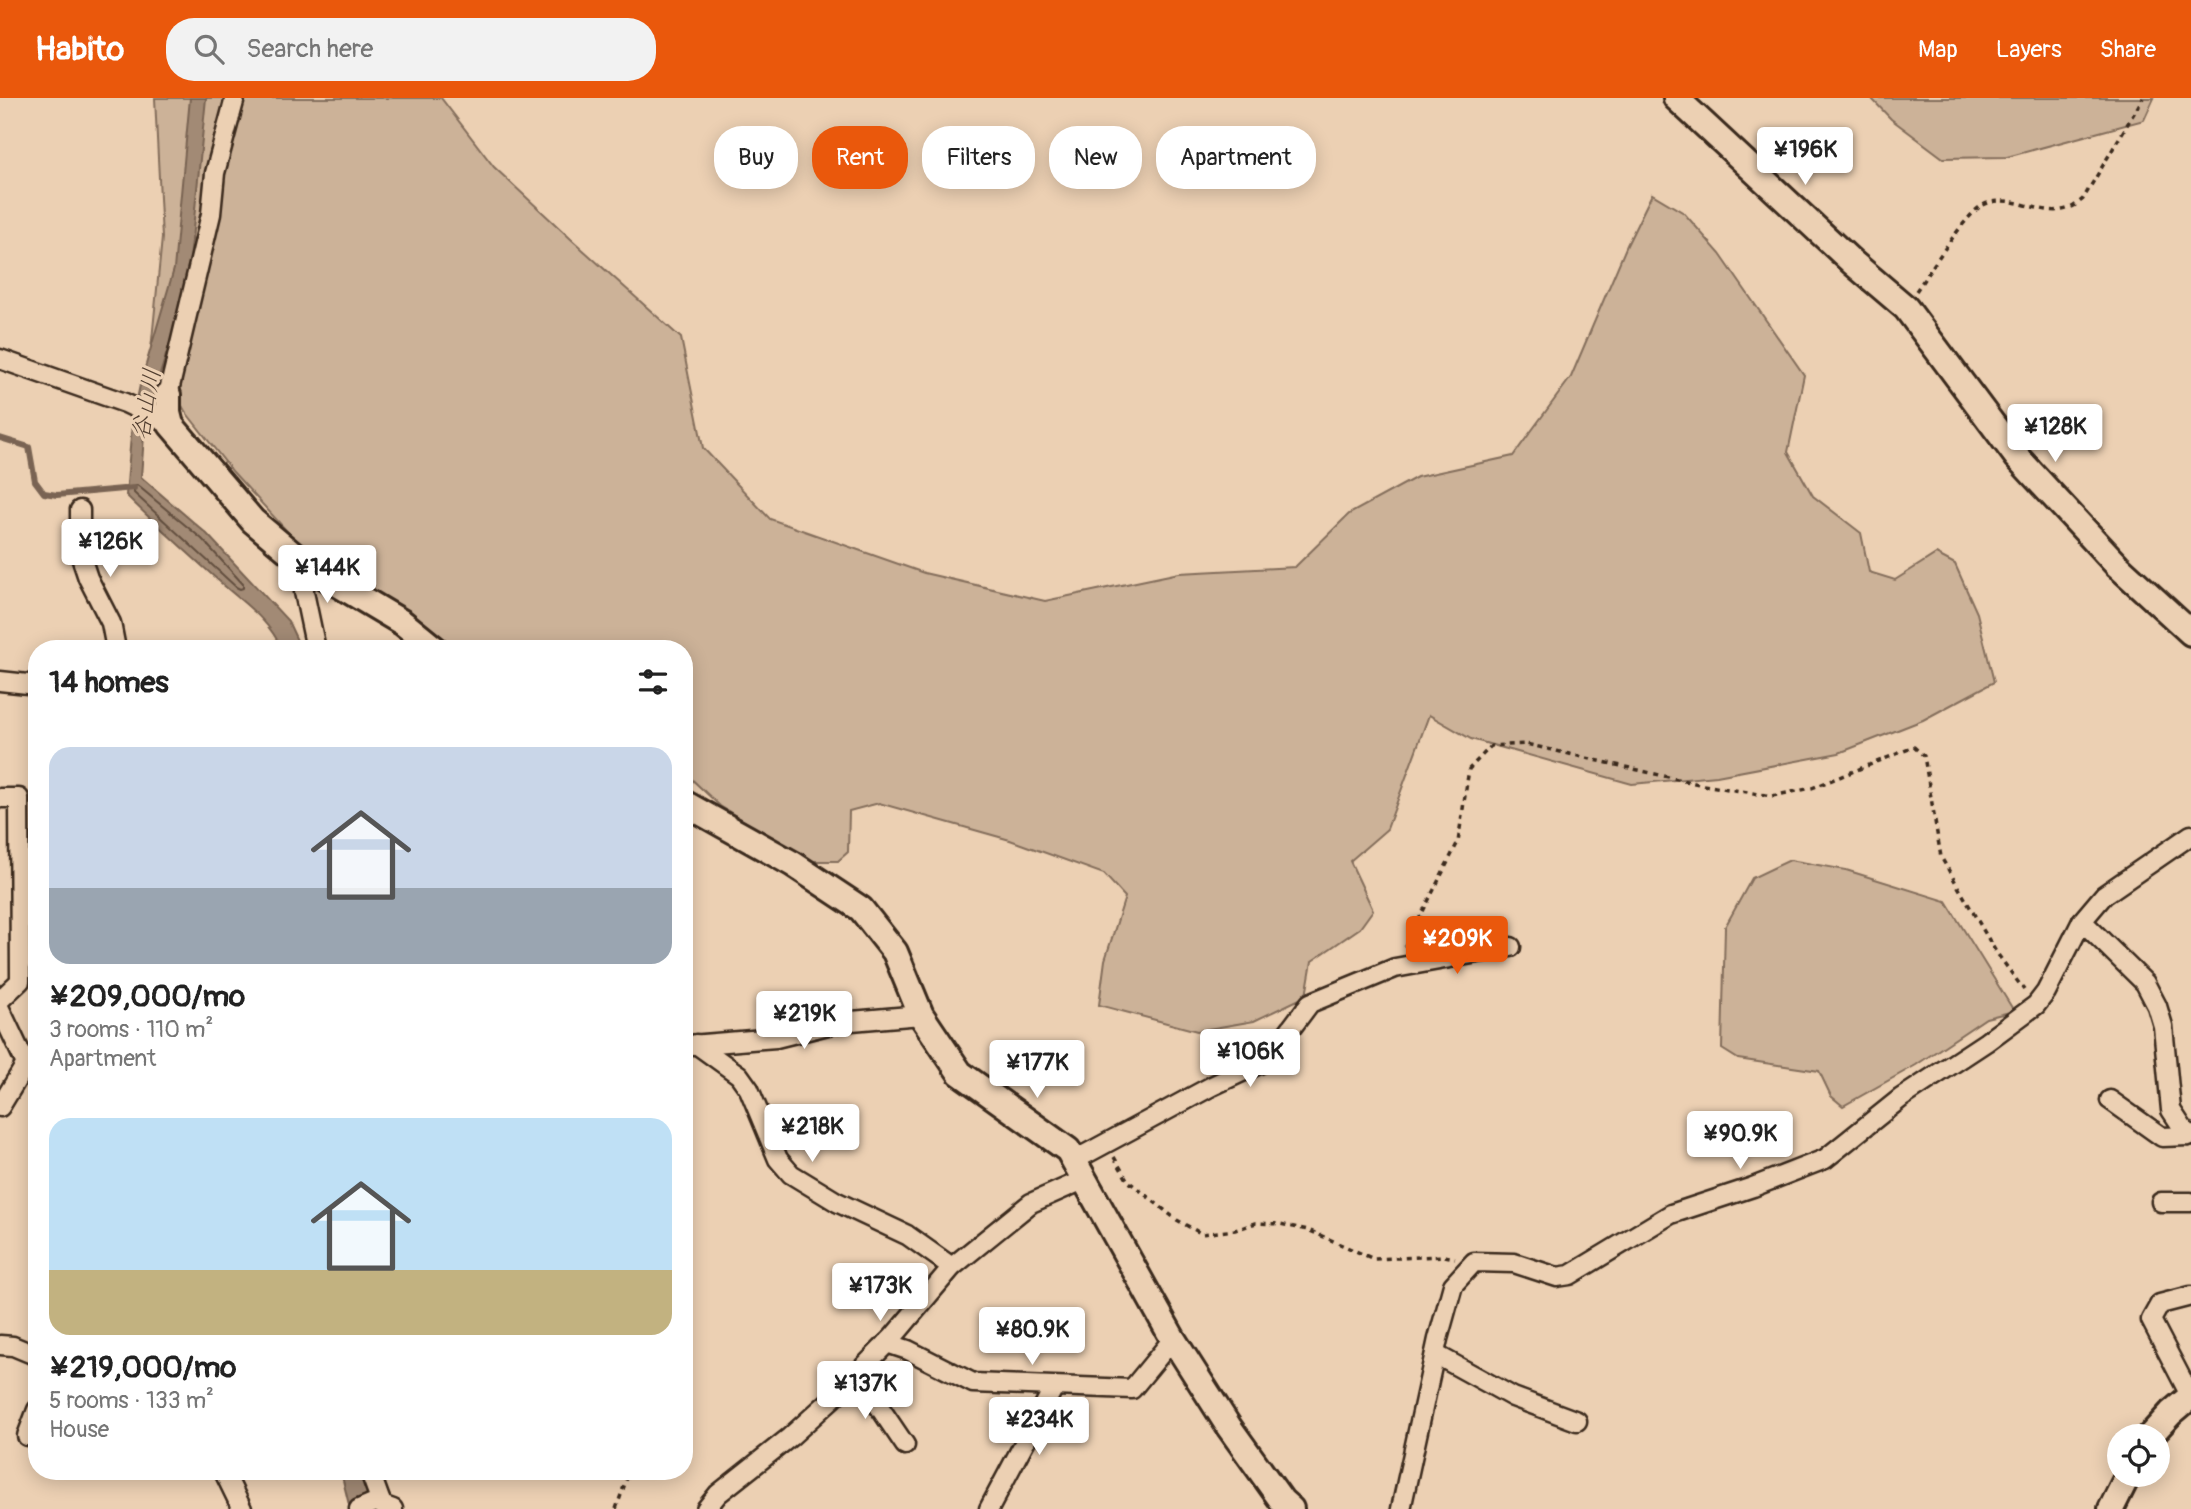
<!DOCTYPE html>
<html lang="en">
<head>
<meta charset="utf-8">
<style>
  body { margin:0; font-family:Pangolin,"Klee One",sans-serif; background:#f2f2f2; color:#222; height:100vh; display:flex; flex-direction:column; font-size:26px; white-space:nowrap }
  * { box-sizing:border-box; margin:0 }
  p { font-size:23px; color:#767676 }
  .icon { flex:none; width:38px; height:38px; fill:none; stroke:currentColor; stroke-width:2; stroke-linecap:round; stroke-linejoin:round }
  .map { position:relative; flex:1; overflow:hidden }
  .side { position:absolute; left:28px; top:542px; width:665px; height:840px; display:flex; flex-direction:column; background:#fff; border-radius:28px; box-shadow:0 4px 18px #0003 }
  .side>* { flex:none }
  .guide { position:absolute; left:714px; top:28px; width:665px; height:63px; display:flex; gap:14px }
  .controls { position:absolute; left:2107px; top:1326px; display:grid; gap:14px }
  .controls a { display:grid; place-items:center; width:63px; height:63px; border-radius:50%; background:#fff; box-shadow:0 4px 18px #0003; font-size:35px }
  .price { position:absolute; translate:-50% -60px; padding:0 16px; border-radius:7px; background:#fff; color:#222; font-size:23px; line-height:46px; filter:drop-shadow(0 2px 4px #0008) }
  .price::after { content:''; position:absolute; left:50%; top:42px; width:21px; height:16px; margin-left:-10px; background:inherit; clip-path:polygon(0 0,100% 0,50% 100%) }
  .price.selected { background:#ea580c; color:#fff }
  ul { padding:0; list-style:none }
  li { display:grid; align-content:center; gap:14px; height:371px; padding:0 21px }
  li span { display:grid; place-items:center; height:217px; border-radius:21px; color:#555 }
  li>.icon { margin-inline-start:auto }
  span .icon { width:126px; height:126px; fill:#fffc; stroke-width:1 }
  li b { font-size:30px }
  h2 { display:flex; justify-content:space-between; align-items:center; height:84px; padding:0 21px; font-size:30px }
  .tag { padding:0 24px; border-radius:28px; background:#fff; box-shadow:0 4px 18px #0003; font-size:24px; line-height:63px }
  .tag.selected { background:#ea580c; color:#fff }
  header { display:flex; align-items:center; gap:42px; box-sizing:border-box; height:98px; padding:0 35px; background:#ea580c; color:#fff }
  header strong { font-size:33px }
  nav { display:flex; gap:38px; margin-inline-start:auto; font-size:24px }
  .search { width:490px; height:63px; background:#f2f2f2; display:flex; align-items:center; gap:18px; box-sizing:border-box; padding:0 24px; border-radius:28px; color:#767676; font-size:26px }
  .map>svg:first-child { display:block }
</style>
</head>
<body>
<header>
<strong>Habito</strong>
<div class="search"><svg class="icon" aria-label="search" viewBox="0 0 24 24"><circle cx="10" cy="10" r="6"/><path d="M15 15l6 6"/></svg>Search here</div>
<nav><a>Map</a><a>Layers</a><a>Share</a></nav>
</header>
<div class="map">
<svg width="2191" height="1411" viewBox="0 0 2191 1411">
  <rect width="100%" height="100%" fill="#ecd0b3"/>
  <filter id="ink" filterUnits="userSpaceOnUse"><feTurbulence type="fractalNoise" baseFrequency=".0143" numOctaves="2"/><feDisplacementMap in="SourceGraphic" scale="14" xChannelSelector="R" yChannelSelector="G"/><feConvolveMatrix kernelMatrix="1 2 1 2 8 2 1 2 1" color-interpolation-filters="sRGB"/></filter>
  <g filter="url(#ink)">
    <!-- green -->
    <g fill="#ccb298" stroke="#846e5b" stroke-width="2">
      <path d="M 155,0 L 441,0 L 494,69 L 571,141 L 681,240 L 703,350 L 770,421 L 924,475 L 1045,503 L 1179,475 L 1295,469 L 1349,416 L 1417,379 L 1513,358 L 1571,279 L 1627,147 L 1652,96 L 1684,115 L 1720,156 L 1804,277 L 1788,354 L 1813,398 L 1861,435 L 1869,474 L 1895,482 L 1936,456 L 1955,466 L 1977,515 L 1994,584 L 1923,622 L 1839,655 L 1717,678 L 1632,686 L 1471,641 L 1429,617 L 1387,731 L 1350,763 L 1373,812 L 1360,830 L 1312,863 L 1306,898 L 1254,923 L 1197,933 L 1099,907 L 1105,862 L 1125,799 L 1104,776 L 1010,742 L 879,705 L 849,713 L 848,754 L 838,763 L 809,763 L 720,708 L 684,674 L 684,551 L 452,551 L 392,506 L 306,454 L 233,374 L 185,313 L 151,252 L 162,140 Z"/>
      <path d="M 1871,0 L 2154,0 L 2144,22 L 2007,59 L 1943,60 L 1891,21 Z"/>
      <path d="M 1790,762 L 1846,772 L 1946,803 L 2014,913 L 1986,920 L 1916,967 L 1843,1008 L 1831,998 L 1819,973 L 1738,961 L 1722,951 L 1725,829 L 1752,780 Z"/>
    </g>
    <!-- water -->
    <g fill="#a28a74" stroke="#796452" stroke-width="2">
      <path d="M 190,0 L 206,0 L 189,172 L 178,219 L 145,324 L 141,379 L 207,436 L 288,523 L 301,551 L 282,551 C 267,519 244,506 219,483 C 188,455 156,427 126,397 L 132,326 L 140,287 L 174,171 Z"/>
      <path d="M 341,1374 L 365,1374 L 377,1411 L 350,1411 Z"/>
    </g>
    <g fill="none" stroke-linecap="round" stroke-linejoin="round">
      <!-- shore -->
      <path stroke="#645040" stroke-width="2" d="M 137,387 L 202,441 L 243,486 L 243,490 L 240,491 L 236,489 L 134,395 L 134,389 Z"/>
      <!-- stream -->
      <path stroke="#796452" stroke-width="6" d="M 0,340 L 29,349 L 35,383 L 44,395 L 57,397 L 134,390"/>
      <defs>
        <g id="street">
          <path d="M 0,261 L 125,305 L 171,327"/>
          <path d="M 168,297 L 211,116 L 215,75 L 235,0"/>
          <path d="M 80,412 L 80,456 L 88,480 L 111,525 L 116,551"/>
          <path d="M 304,466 L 304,494 L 316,551"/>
          <path d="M 0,583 L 37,587"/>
          <path d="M 0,700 L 19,700 L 20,883 L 0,902"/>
          <path d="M 2082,823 L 2145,885 L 2157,908 L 2163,928 L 2171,1012 L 2188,1038 L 2191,1037"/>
          <path d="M 0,911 L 26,966 L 37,980"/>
          <path d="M 696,946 L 739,977 L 749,991 L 778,1061 L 791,1076 L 837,1104 L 907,1137 L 952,1169"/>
          <path d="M 691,947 L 776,940 L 840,924 L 921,917"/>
          <path d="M 2110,1002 L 2162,1039 L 2188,1038"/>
          <path d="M 0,1009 L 26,966"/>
          <path d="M 1073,1063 L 1212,988 L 1261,965 L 1280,945 L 1310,905 L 1395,870 L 1511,849"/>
          <path d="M 2161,1104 L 2191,1104"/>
          <path d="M 887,1245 L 908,1252 L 973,1285 L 1132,1291 L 1173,1241"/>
          <path d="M 0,1247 L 13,1248 L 37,1258"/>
          <path d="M 1435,1256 L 1513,1299 L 1577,1323"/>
          <path d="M 857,1276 L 905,1347"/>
          <path d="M 2191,1299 L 2151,1222 L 2160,1206 L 2191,1198"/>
          <path d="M 27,1338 L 37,1312"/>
          <path d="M 224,1374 L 242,1411"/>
          <path d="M 370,1374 L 382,1407 L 393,1411"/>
          <path d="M 359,1411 L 380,1402"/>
          <path d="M 706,1411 L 718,1396 L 790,1339 L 833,1300 L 893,1239 L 952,1169 L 1031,1105 L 1083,1082"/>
          <path d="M 989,1411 L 1054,1289"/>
          <path d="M 1401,1411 L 1438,1241 L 1453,1187 L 1474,1164 L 1514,1165 L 1557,1179 L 1570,1177 L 1671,1116 L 1753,1089 L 1825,1061 L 1901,1000 L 1986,944 L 2036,907 L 2046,894 L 2082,823 L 2104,797 L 2191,737"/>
        </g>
        <g id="secondary">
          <path d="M 1676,0 L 1852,164 L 1906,210 L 2017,359 L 2118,468 L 2191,535"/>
          <path d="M 168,297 L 168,315 L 171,327 L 253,423 L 304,466 L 403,525 L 435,551"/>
          <path d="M 684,705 L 793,766 L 861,811 L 895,854 L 921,917 L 960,975 L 1068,1052 L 1173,1241 L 1229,1329 L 1282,1403 L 1291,1411"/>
          <path d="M 2149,1339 L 2171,1315 L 2191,1298"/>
          <path d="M 2111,1411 L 2128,1377"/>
        </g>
      </defs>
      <!-- street casing -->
      <use href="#street" stroke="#3b2a1e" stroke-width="23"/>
      <!-- secondary casing -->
      <use href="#secondary" stroke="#3b2a1e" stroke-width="30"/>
      <!-- path -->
      <g stroke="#3b2a1e" stroke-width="3.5" stroke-dasharray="5 5" stroke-linecap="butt">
        <path d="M 1916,193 C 1928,176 1966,115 1983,107 C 2013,93 2042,121 2069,110 C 2074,109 2079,104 2083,101 L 2143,0"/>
        <path d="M 1405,849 L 1458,744 L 1469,671 L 1491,648 L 1526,646 L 1703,687 L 1772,698 L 1812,690 L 1914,649 L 1924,658 L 1941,759 L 1996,854 L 2024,892"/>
        <path d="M 1114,1059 L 1128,1083 L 1177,1122 L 1202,1136 L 1235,1132 L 1256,1125 L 1280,1126 L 1308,1132 L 1374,1161 L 1444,1158 L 1455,1160"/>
        <path d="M 616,1411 L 629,1374"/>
      </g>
      <!-- street -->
      <use href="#street" stroke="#ecd0b3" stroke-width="18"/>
      <!-- secondary -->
      <use href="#secondary" stroke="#ecd0b3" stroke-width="24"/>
    </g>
  </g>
  <g text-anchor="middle" stroke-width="6" stroke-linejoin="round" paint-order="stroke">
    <!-- water labels -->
    <g font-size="24" font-style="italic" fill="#503d2f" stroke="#ecd0b3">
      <text transform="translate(146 306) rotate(-80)" y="8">谷山川</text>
    </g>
  </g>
</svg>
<div class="controls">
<a><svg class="icon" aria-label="locate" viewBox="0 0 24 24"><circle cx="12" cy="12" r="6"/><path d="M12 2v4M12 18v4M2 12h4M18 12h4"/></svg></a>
</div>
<b class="price" style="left:1805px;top:89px">¥196K</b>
<b class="price" style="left:2055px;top:366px">¥128K</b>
<b class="price" style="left:110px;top:481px">¥126K</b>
<b class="price" style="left:327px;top:507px">¥144K</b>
<b class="price selected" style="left:1457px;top:878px">¥209K</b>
<b class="price" style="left:804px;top:953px">¥219K</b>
<b class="price" style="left:1250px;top:991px">¥106K</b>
<b class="price" style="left:1037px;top:1002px">¥177K</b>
<b class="price" style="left:812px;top:1066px">¥218K</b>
<b class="price" style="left:1740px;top:1073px">¥90.9K</b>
<b class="price" style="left:880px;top:1225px">¥173K</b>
<b class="price" style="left:1032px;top:1269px">¥80.9K</b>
<b class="price" style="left:865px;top:1323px">¥137K</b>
<b class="price" style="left:1039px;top:1359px">¥234K</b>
<div class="guide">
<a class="tag">Buy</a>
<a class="tag selected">Rent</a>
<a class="tag">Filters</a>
<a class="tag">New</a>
<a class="tag">Apartment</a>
</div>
<section class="side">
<h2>14 homes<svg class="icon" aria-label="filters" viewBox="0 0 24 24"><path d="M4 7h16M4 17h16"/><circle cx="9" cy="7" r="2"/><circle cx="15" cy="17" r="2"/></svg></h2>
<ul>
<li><span style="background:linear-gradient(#c9d6e8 65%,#9aa5b1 0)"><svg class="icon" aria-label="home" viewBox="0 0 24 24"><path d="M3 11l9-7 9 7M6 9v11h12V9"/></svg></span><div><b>¥209,000/mo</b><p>3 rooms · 110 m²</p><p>Apartment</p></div></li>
<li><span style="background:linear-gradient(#bfe0f5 70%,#c2b280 0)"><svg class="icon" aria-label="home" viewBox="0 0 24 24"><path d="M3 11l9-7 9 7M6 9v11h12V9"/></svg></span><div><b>¥219,000/mo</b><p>5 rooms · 133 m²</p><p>House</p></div></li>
</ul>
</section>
</div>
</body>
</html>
